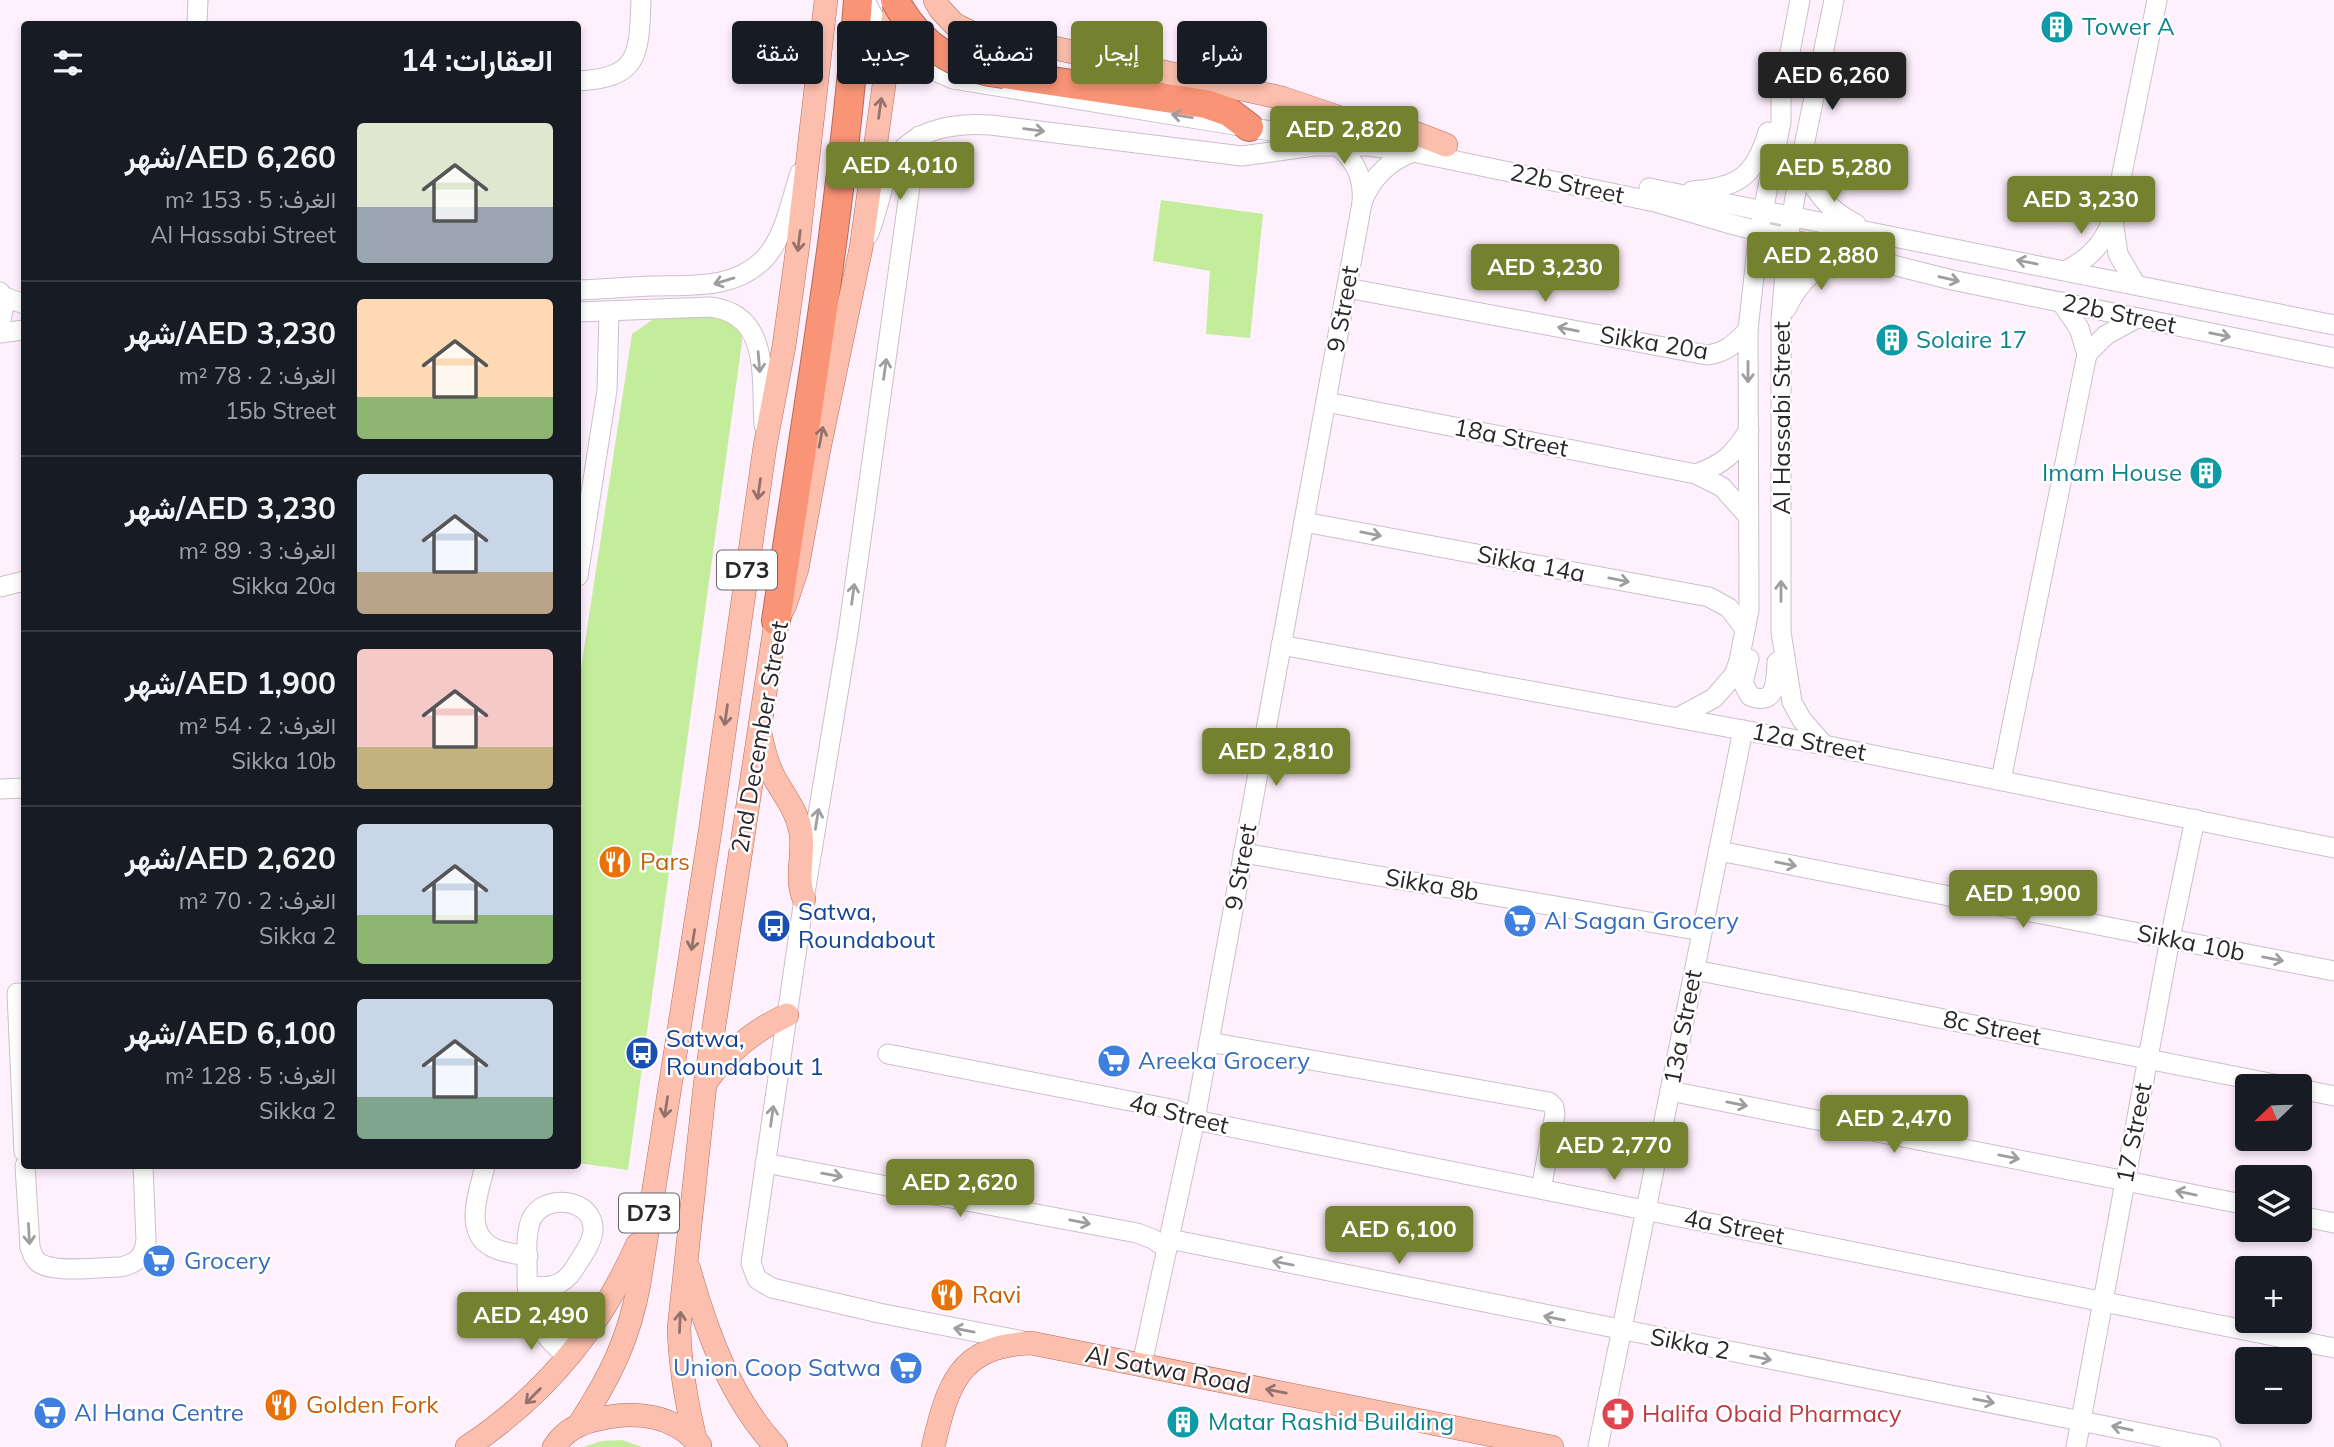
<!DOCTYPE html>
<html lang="ar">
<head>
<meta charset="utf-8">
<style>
  body { margin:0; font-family:Mulish,Vazirmatn,sans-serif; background:#242831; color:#f1f3f6; direction:rtl; height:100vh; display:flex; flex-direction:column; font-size:26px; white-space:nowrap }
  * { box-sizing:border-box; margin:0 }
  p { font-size:23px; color:#9ea1a6 }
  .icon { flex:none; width:38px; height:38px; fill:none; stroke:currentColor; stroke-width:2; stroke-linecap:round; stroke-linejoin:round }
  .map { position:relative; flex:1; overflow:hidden; direction:ltr }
  .drawer { position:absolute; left:21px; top:21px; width:560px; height:1148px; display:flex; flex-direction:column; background:#171b24; border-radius:7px; box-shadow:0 4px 10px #0003; direction:rtl }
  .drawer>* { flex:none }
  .hud { position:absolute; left:602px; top:21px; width:665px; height:63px; direction:rtl; display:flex; gap:14px }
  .needle { width:46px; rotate:247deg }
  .fabs { position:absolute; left:2235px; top:1074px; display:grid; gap:14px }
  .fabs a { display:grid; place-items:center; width:77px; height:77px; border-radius:7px; background:#171b24; box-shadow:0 4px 10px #0003; font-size:35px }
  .price { position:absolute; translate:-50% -60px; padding:0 16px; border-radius:7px; background:#748230; color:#fff; font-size:23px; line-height:46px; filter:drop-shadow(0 2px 4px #0008) }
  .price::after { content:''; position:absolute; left:50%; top:42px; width:21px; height:16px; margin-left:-10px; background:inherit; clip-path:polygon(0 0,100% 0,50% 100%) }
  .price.active { background:#222; color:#fff }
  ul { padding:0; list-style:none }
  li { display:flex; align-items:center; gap:21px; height:175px; padding:0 28px }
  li+li { border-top:2px solid #363941 }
  li span { display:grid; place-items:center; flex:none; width:196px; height:140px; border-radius:7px; color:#555 }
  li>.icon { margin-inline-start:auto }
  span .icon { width:84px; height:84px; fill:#fffc; stroke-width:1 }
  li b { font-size:30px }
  h2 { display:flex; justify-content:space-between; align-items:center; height:84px; padding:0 28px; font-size:30px }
  .pill { padding:0 24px; border-radius:7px; background:#171b24; box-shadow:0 4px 10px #0003; font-size:24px; line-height:63px }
  .pill.active { background:#748230; color:#fff }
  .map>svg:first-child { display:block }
</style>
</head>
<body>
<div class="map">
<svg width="2334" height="1447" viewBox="0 0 2334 1447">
  <rect width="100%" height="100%" fill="#fef0fd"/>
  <!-- green -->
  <g fill="#c3ec9b">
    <path d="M 1161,200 L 1263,214 L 1250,338 L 1206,334 L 1210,271 L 1153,261 Z"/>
    <path d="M 668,309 L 727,312 L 741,325 L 742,342 L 628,1170 L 578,1163 L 578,688 L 632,334 Z"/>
    <path d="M 622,1440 L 642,1447 L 584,1447 L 601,1441 Z"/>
  </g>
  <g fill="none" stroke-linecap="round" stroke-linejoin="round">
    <defs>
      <g id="minor">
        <path d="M 865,0 C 881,38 915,64 953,79 L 1271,131 L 1327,134"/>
        <path d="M 197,24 L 198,0"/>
        <path d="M 578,81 C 640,78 639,54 641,0"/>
        <path d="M 919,136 L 913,165 L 848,633 L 804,899 L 751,1263 L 757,1279 L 772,1288 L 879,1313 L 1023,1341"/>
        <path d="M 1805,156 C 1809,189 1827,209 1856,224"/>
        <path d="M 1649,188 L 2334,325"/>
        <path d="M 1692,191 C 1738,188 1755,176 1768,132"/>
        <path d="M 1362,202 C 1372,177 1388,161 1413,152"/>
        <path d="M 2113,220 L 2118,254 L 2136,285"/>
        <path d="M 868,235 C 877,215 880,192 888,172 C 905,130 951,122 991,125 L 1242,156 L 1314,146 L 1368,146 L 1413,152 L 1655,202 L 1727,223 L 1952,280 L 2334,358"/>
        <path d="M 2067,270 C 2090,258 2104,243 2113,218 L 2157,0"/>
        <path d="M 1347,288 L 1707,355 C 1726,353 1735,343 1748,330"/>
        <path d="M 578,290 C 603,289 628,287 653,286 C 693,285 736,289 765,258 C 785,236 791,200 800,173"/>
        <path d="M 0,292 L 4,307 L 0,324"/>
        <path d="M 2,296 L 24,304"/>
        <path d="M 1786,309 C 1802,276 1817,267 1850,254"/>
        <path d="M 578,312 L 710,307 C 771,314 761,378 764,425"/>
        <path d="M 0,333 L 24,330"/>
        <path d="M 2087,354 L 2106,335 L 2137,318"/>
        <path d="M 1326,402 L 1696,474 L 1722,487 L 1748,516"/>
        <path d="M 1696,474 C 1725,463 1732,456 1749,430"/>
        <path d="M 1304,522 L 1709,597 L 1729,608 L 1745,629"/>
        <path d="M 578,576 L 607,390 L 609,311"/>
        <path d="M 0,587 L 24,581"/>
        <path d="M 1281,645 L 1824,745 L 2334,848"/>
        <path d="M 1749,659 L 1743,683 L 1750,696 C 1777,707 1776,680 1777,662"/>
        <path d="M 1677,718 L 1714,698 L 1734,675 L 1739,661 L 1749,610 L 1748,330 L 1759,231 L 1781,122 L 1781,99 L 1800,0"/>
        <path d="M 1824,745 L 1802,720 L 1792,702 L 1781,632 L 1781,319 L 1788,238 L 1804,146 L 1834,0"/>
        <path d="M 2001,780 L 2087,354 L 2079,328 L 2061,302"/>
        <path d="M 0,789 L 24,788"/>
        <path d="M 1719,851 L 2334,971"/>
        <path d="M 1243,853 L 1702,931"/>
        <path d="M 1695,970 L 2289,1087"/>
        <path d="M 17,993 L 24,1152"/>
        <path d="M 1209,1042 L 1549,1102 L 1554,1107 L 1555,1114 L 1541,1189"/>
        <path d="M 888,1054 L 1176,1110 L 1205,1122 L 2334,1348"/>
        <path d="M 2300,1089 L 2334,1096"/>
        <path d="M 1670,1091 L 2247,1205"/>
        <path d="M 765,1163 L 1137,1233 L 1153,1239 L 1167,1249"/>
        <path d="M 25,1166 L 30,1247 C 32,1253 33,1258 38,1262 C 53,1274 101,1267 120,1267 C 136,1264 144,1257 146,1240 L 143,1166"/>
        <path d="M 485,1166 C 479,1192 461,1235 496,1249 C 506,1253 517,1254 528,1256"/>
        <path d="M 2300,1216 L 2334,1223"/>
        <path d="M 1169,1239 L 2211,1447"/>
        <path d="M 527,1284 C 546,1290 563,1287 574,1269 C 580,1259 592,1244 593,1231 C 595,1198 543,1192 531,1220 C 524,1238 528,1264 527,1284 C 528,1316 544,1338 568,1357"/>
        <path d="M 535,1317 L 552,1329 L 583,1337"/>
        <path d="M 1142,1364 L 1195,1119 L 1362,203 C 1364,179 1356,161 1338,146"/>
        <path d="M 1598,1447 L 1743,730"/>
        <path d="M 2076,1447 L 2170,939 L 2195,819"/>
      </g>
      <g id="major">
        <path d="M 935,0 L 940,9 L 954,24 L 980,37 L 1041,45 L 1282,98 L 1347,120 L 1415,133 L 1446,145"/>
        <path d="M 761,737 C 764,752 768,766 775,779 C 785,797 798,812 801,834 C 804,857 795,877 804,899"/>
        <path d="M 706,1082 C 727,1052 753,1031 787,1015"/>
        <path d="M 689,1269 C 707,1333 730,1397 776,1447"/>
        <path d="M 580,1423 C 610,1377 629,1339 639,1284 L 710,832 L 765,446 L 784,346 L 798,245 L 826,0"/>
        <path d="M 695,1438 C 686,1401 680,1366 679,1328 L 705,1085 L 776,621 L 785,605 L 797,569 L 819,449 L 861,248 L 896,0"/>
        <path d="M 467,1447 C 544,1396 600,1329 637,1245"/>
        <path d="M 554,1447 C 565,1430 580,1423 599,1419 C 636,1410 674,1415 700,1445"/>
        <path d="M 933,1447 C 948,1385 958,1346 1031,1343 L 1552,1447"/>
      </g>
      <g id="highway">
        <path d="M 1004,74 L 1206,104 L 1229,112 L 1249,127"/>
        <path d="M 776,621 C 806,415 843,208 858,0"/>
      </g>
    </defs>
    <!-- minor casing -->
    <use href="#minor" stroke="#ccbfcb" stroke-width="21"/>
    <!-- major casing -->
    <use href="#major" stroke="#b26e5c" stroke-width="24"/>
    <!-- highway casing -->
    <use href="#highway" stroke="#b26e5c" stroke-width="30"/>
    <!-- minor -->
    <use href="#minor" stroke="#fff" stroke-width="19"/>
    <!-- major -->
    <use href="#major" stroke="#fcbfad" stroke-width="23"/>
    <!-- highway -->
    <use href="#highway" stroke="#fa9476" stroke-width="28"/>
    <defs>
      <path id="highway-bridge" d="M 895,0 C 918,44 955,69 1004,74"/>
    </defs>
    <!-- highway-bridge casing -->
    <use href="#highway-bridge" stroke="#b26e5c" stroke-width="30" stroke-linecap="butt"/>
    <!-- highway-bridge -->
    <use href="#highway-bridge" stroke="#fa9476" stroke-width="28"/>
  </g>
  <!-- one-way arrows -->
  <defs><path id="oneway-shaft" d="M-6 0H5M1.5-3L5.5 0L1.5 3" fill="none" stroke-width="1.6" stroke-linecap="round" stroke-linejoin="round" transform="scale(1.75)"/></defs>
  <g stroke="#94726c">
    <use href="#oneway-shaft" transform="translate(880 108) rotate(-82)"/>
    <use href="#oneway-shaft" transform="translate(799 241) rotate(97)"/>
    <use href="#oneway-shaft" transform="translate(821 437) rotate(-79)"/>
    <use href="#oneway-shaft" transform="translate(759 489) rotate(98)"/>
    <use href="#oneway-shaft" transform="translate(726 715) rotate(98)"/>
    <use href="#oneway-shaft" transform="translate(693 940) rotate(99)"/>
    <use href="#oneway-shaft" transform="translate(666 1107) rotate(99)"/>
    <use href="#oneway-shaft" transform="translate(680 1322) rotate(-87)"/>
    <use href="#oneway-shaft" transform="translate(1276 1391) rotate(-169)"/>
    <use href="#oneway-shaft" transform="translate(533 1396) rotate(135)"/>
  </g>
  <g stroke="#a09da0">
    <use href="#oneway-shaft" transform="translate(1182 116) rotate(-171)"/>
    <use href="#oneway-shaft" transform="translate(1034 130) rotate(7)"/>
    <use href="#oneway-shaft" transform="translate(2027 262) rotate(-169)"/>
    <use href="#oneway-shaft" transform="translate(1949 279) rotate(13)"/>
    <use href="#oneway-shaft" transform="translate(724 281) rotate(163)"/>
    <use href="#oneway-shaft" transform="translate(1568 329) rotate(-169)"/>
    <use href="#oneway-shaft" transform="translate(2220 335) rotate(11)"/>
    <use href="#oneway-shaft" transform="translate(759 362) rotate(85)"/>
    <use href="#oneway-shaft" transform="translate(885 369) rotate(-82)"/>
    <use href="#oneway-shaft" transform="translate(1748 372) rotate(90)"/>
    <use href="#oneway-shaft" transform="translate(1371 534) rotate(11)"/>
    <use href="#oneway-shaft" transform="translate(1619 580) rotate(11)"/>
    <use href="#oneway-shaft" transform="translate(1781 591) rotate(-90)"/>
    <use href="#oneway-shaft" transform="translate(853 594) rotate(-82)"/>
    <use href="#oneway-shaft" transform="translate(817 819) rotate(-81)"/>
    <use href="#oneway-shaft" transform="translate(1786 864) rotate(11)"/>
    <use href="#oneway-shaft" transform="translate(2273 959) rotate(11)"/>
    <use href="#oneway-shaft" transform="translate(1737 1104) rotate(11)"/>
    <use href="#oneway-shaft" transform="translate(772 1116) rotate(-82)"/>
    <use href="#oneway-shaft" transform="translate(2009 1157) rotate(11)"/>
    <use href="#oneway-shaft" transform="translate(832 1175) rotate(10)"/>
    <use href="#oneway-shaft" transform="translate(2186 1193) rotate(-168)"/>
    <use href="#oneway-shaft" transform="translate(1080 1222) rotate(11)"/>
    <use href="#oneway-shaft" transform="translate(29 1234) rotate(87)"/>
    <use href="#oneway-shaft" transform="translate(1283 1263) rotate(-169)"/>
    <use href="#oneway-shaft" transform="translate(1554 1318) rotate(-169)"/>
    <use href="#oneway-shaft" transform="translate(964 1330) rotate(-169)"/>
    <use href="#oneway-shaft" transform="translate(1761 1358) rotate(11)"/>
    <use href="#oneway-shaft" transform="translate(1984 1401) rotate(11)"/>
    <use href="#oneway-shaft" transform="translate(2122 1428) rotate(-168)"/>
  </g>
  <!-- icons -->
  <defs>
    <symbol id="building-disc" viewBox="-11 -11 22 22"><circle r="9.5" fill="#0f9aa8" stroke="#fff"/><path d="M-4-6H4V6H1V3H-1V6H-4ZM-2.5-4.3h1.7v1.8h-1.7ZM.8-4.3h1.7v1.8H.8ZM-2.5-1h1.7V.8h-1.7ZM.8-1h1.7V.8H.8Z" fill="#fff"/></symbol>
    <symbol id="restaurant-disc" viewBox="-11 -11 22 22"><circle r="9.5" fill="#e8710a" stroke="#fff"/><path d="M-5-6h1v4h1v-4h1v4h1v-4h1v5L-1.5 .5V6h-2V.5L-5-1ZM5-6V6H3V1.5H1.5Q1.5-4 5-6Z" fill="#fff"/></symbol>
    <symbol id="supermarket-disc" viewBox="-11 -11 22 22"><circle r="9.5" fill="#3f7fe0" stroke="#fff"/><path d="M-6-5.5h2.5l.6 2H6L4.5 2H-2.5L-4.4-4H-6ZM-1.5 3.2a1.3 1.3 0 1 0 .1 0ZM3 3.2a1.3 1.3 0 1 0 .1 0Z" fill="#fff"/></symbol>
    <symbol id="bus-disc" viewBox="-11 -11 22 22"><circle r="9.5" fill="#1a4fb4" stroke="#fff"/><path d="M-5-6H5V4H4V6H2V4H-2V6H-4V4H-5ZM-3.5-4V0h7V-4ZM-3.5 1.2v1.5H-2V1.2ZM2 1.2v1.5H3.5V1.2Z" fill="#fff"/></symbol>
    <symbol id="pharmacy-disc" viewBox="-11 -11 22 22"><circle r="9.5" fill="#e0444e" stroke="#fff"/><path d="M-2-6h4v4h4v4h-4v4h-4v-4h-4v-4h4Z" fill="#fff"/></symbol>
  </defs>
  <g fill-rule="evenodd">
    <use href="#building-disc" x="2038" y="8" width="38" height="38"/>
    <use href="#building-disc" x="1873" y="321" width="38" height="38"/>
    <use href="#building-disc" x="2187" y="454" width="38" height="38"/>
    <use href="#restaurant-disc" x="596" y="843" width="38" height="38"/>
    <use href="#supermarket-disc" x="1501" y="902" width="38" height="38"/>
    <use href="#bus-disc" x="755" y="907" width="38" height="38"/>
    <use href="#bus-disc" x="623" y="1034" width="38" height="38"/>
    <use href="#supermarket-disc" x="1095" y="1042" width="38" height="38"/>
    <use href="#supermarket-disc" x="140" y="1242" width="38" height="38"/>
    <use href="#restaurant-disc" x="928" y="1276" width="38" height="38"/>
    <use href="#supermarket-disc" x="887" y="1349" width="38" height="38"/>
    <use href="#restaurant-disc" x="262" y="1386" width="38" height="38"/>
    <use href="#supermarket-disc" x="31" y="1394" width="38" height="38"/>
    <use href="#pharmacy-disc" x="1599" y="1395" width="38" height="38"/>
    <use href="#building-disc" x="1164" y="1403" width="38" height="38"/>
  </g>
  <g text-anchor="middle" stroke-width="5" stroke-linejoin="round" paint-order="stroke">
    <!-- shield labels -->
    <g fill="#fff" stroke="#6b676b" stroke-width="2">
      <rect x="717" y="550.5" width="60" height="39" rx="5"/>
      <rect x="619" y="1193.5" width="60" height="39" rx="5"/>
    </g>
    <g font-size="23" font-weight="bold" fill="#2b262b">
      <text x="747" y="578">D73</text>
      <text x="649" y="1221">D73</text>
    </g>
    <!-- culture labels -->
    <g font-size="24" fill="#0d838f" stroke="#fff" text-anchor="start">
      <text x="2082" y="35">Tower A</text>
      <text x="1916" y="348">Solaire 17</text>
      <text x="2182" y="481" text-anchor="end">Imam House</text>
      <text x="1208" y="1430">Matar Rashid Building</text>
    </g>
    <!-- street labels -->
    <g font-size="24" fill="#2b262b" stroke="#fff">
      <text transform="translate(1567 184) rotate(12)" y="8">22b Street</text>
      <text transform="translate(1343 309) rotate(-80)" y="8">9 Street</text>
      <text transform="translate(2119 314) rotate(12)" y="8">22b Street</text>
      <text transform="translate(1654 343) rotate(9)" y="8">Sikka 20a</text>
      <text transform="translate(1782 418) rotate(-90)" y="8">Al Hassabi Street</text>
      <text transform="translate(1511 438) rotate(11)" y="8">18a Street</text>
      <text transform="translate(1531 564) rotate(11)" y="8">Sikka 14a</text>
      <text transform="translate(760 737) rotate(-80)" y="8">2nd December Street</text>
      <text transform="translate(1809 742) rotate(11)" y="8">12a Street</text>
      <text transform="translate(1241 867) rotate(-80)" y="8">9 Street</text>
      <text transform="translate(1432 885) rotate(10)" y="8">Sikka 8b</text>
      <text transform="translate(2191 943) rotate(11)" y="8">Sikka 10b</text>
      <text transform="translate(1683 1027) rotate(-79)" y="8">13a Street</text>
      <text transform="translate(1992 1028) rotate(11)" y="8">8c Street</text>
      <text transform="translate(1179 1114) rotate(14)" y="8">4a Street</text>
      <text transform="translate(2134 1133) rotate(-79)" y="8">17 Street</text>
      <text transform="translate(1734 1227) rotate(11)" y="8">4a Street</text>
      <text transform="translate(1690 1344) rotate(11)" y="8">Sikka 2</text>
      <text transform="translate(1168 1370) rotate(11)" y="8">Al Satwa Road</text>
    </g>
    <!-- food labels -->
    <g font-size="24" fill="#c56008" stroke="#fff" text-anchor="start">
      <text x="640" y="870">Pars</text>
      <text x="972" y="1303">Ravi</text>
      <text x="306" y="1413">Golden Fork</text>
    </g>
    <!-- transit labels -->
    <g font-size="24" fill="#164399" stroke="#fff" text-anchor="start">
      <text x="798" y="920">Satwa,<tspan x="798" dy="28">Roundabout</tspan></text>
      <text x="666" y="1047">Satwa,<tspan x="666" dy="28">Roundabout 1</tspan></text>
    </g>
    <!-- shop labels -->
    <g font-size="24" fill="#366cbe" stroke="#fff" text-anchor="start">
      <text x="1544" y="929">Al Sagan Grocery</text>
      <text x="1138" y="1069">Areeka Grocery</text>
      <text x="184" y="1269">Grocery</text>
      <text x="881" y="1376" text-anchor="end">Union Coop Satwa</text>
      <text x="74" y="1421">Al Hana Centre</text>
    </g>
    <!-- health labels -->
    <g font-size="24" fill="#be3a42" stroke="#fff" text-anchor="start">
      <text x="1642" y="1422">Halifa Obaid Pharmacy</text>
    </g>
  </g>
</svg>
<div class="fabs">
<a><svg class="needle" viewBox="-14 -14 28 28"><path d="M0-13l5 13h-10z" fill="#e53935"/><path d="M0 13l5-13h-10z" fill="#9ea1a6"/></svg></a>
<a><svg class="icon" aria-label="layers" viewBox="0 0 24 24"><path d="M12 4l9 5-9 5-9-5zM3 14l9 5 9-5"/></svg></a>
<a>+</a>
<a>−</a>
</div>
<b class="price active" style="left:1832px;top:112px">AED 6,260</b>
<b class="price" style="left:1344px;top:166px">AED 2,820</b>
<b class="price" style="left:900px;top:202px">AED 4,010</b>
<b class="price" style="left:1834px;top:204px">AED 5,280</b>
<b class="price" style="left:2081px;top:236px">AED 3,230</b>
<b class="price" style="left:1821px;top:292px">AED 2,880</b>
<b class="price" style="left:1545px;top:304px">AED 3,230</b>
<b class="price" style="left:1276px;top:788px">AED 2,810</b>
<b class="price" style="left:2023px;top:930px">AED 1,900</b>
<b class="price" style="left:1894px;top:1155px">AED 2,470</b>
<b class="price" style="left:1614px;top:1182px">AED 2,770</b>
<b class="price" style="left:960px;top:1219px">AED 2,620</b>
<b class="price" style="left:1399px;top:1266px">AED 6,100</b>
<b class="price" style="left:531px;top:1352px">AED 2,490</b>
<div class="hud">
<a class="pill">شراء</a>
<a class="pill active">إيجار</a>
<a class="pill">تصفية</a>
<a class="pill">جديد</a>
<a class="pill">شقة</a>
</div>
<section class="drawer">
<h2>العقارات: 14<svg class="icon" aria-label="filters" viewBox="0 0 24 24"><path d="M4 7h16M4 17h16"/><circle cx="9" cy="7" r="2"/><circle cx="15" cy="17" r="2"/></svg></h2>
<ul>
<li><span style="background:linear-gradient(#dfe7d0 60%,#9aa5b1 0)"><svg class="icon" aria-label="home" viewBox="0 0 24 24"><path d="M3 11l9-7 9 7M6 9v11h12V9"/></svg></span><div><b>AED 6,260/شهر</b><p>الغرف: 5 · 153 m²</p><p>Al Hassabi Street</p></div></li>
<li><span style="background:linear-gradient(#ffd9b3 70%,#8fb573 0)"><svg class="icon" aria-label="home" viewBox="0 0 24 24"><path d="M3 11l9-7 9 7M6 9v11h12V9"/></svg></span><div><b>AED 3,230/شهر</b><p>الغرف: 2 · 78 m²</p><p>15b Street</p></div></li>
<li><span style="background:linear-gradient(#c9d6e8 70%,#b9a48a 0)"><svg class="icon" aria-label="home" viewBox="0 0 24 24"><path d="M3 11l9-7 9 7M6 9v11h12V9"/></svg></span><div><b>AED 3,230/شهر</b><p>الغرف: 3 · 89 m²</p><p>Sikka 20a</p></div></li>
<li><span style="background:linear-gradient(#f6c9c9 70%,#c2b280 0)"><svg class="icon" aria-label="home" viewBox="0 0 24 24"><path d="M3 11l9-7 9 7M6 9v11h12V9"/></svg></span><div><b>AED 1,900/شهر</b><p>الغرف: 2 · 54 m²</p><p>Sikka 10b</p></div></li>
<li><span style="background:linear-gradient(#c9d6e8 65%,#8fb573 0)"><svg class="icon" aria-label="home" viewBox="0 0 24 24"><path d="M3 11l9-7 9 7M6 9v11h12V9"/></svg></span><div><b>AED 2,620/شهر</b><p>الغرف: 2 · 70 m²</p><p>Sikka 2</p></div></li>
<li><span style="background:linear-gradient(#c9d6e8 70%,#7fa58c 0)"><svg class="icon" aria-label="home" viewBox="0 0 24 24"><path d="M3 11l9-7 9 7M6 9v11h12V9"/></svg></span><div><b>AED 6,100/شهر</b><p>الغرف: 5 · 128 m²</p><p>Sikka 2</p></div></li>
</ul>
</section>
</div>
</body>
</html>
